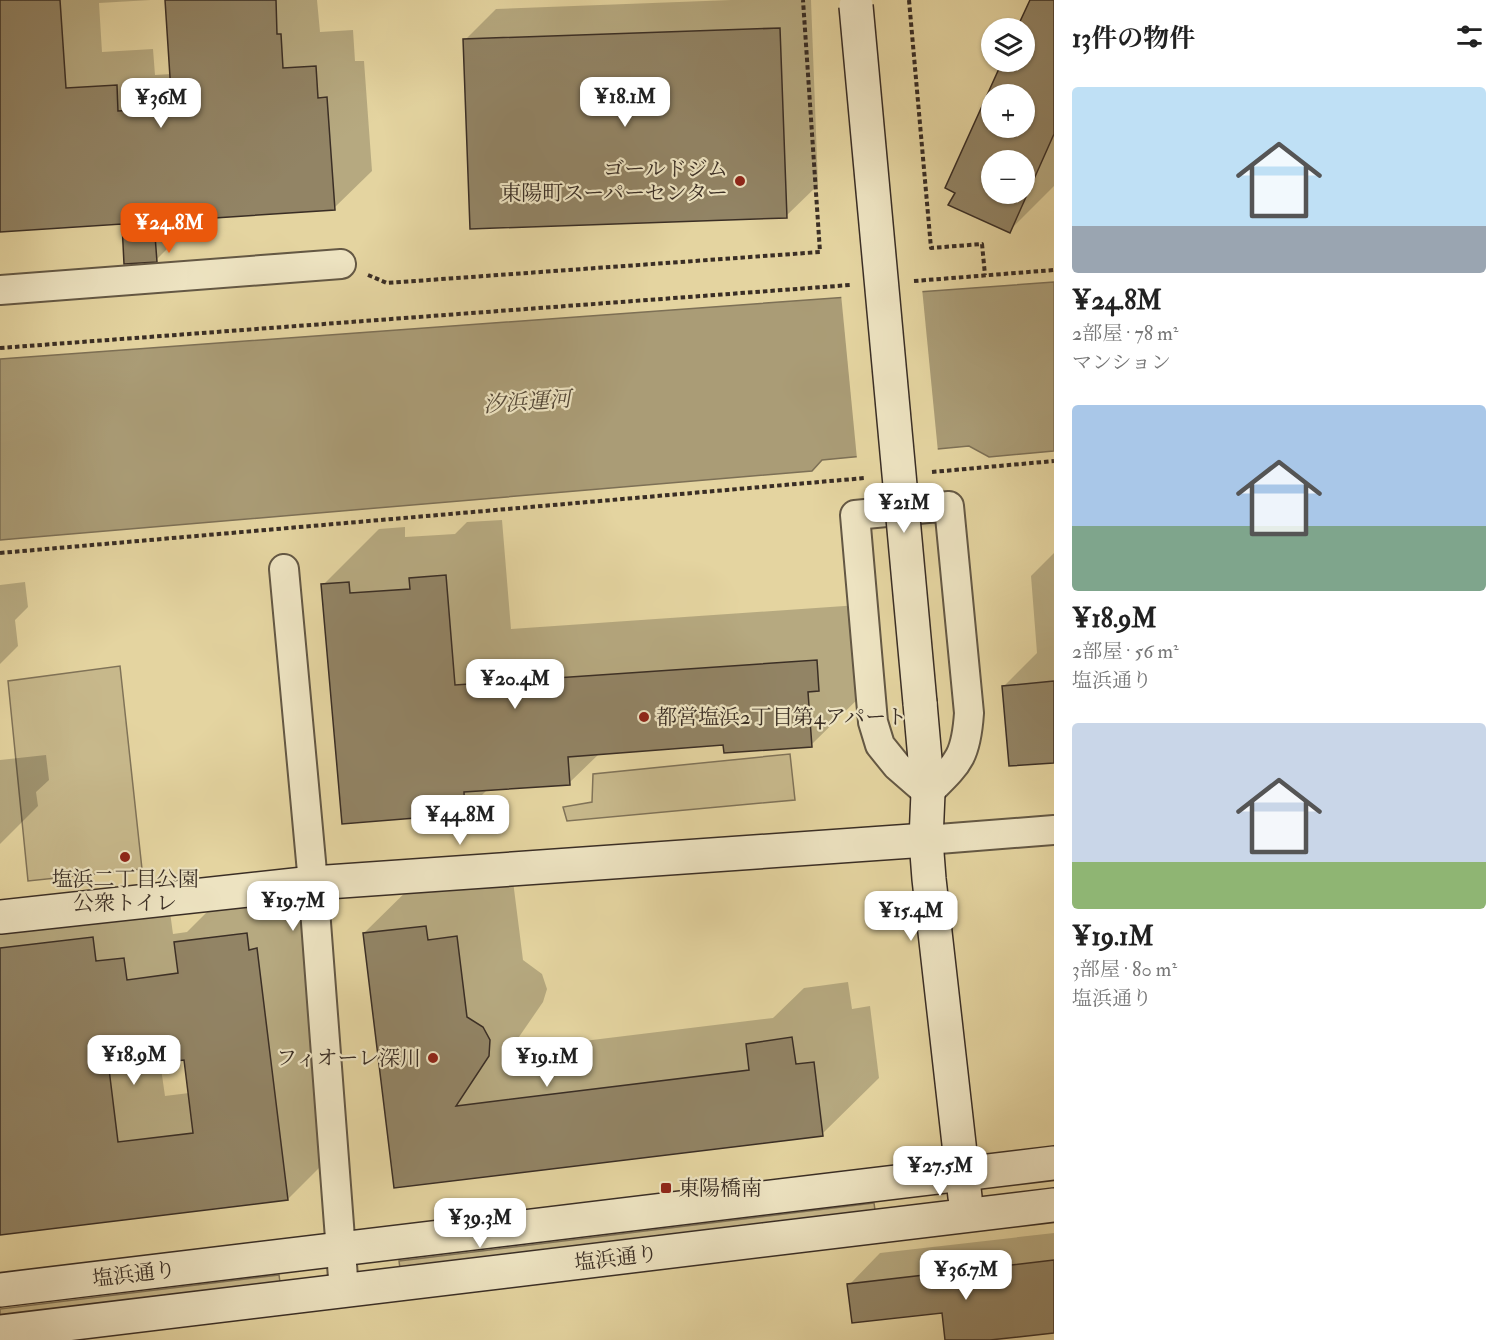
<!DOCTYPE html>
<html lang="ja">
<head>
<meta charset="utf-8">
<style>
  body { margin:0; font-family:"IM FELL Double Pica","Noto Serif JP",serif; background:#f2f2f2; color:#222; height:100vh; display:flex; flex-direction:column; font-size:22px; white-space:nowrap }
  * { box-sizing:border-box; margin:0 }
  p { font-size:20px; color:#767676 }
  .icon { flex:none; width:33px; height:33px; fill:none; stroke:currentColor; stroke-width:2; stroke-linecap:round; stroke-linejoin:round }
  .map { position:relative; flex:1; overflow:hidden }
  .drawer { display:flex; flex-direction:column; background:#fff; width:450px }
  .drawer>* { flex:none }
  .controls { position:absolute; left:981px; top:18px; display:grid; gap:12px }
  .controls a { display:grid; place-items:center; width:54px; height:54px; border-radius:50%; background:#fff; box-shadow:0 2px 4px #0004; font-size:30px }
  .price { position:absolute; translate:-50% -51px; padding:0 14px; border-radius:12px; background:#fff; color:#222; font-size:20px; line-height:39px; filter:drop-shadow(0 2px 3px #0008) }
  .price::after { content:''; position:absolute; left:50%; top:36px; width:18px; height:14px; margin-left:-9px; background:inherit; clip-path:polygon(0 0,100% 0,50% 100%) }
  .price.active { background:#ea580c; color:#fff }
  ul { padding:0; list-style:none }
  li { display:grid; align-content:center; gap:12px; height:318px; padding:0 18px }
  li span { display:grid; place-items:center; height:186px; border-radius:6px; color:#555 }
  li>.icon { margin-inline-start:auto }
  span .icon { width:108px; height:108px; fill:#fffc; stroke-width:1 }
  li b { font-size:26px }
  h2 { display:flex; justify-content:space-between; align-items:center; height:72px; padding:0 18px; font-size:26px }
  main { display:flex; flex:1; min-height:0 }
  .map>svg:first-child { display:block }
</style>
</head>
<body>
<main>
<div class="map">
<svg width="1054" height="1340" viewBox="0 0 1054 1340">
  <rect width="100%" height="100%" fill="#e4d4a0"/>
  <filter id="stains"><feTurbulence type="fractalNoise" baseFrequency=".00333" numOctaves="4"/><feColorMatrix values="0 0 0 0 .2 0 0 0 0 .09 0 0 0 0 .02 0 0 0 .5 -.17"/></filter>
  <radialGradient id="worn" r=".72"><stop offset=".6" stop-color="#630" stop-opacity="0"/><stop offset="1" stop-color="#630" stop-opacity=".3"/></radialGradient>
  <!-- green -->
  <g fill="#c7b88b" stroke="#807358" stroke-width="1.5">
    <path d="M 120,666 L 142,869 L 28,881 L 8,681 Z"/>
    <path d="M 790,754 L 795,800 L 567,821 L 563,807 L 592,802 L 593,774 Z"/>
    <path d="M 874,1203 L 875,1210 L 400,1268 L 399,1261 Z"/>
    <path d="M 279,1275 L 280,1282 L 0,1316 L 0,1309 Z"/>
  </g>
  <!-- water -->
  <path fill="#aa9c76" stroke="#7d7056" stroke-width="1.5" d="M 1054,282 L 1054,451 L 989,457 L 969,446 L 822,460 L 812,471 L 0,540 L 0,359 Z"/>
  <!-- pier -->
  <path fill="#e4d4a0" d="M 922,288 L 938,452 L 857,459 L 841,294 Z"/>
  <!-- shadow -->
  <g fill="#0003" fill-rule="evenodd">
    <path d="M 0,0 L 151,0 L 99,3 L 102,52 L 153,49 L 155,75 L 171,74 L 166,0 L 317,0 L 320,32 L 353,30 L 355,61 L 364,61 L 372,171 L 334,208 L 193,218 L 193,223 L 156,260 L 123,223 L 0,231 Z"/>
    <path d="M 731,0 L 811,0 L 818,185 L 786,216 L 465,40 L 496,9 Z"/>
    <path d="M 1032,0 L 1054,0 L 1054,186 L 1009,231 L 947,187 L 1004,62 L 1024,62 L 1024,28 L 1019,28 ZM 992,94 L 1024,94 L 1024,128 L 992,128 ZM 992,160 L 1024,160 L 1024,194 L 992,194 Z"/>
    <path d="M 502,520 L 511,629 L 873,604 L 868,689 L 811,745 L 725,743 L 601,752 L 569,783 L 488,789 L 465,812 L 323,585 L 379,529 L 405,527 L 405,537 L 455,534 L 467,522 Z"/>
    <path d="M 1054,553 L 1054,761 L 1004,686 L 1037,653 L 1031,576 Z"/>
    <path d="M 25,582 L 28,607 L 15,620 L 18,646 L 0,664 L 0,585 Z"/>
    <path d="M 46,755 L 49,780 L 36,792 L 38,806 L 0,844 L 0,760 Z"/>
    <path d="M 421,877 L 513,881 L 523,960 L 542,974 L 547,989 L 543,1002 L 510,1050 L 773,1018 L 804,988 L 848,982 L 852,1009 L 870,1006 L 879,1078 L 822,1134 L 395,1187 L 364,933 Z"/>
    <path d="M 294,887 L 296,904 L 304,902 L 335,1152 L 288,1199 L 0,1234 L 0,918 L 170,912 L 173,934 L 187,932 L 223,896 ZM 185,1058 L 189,1093 L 165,1096 L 160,1061 Z"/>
    <path d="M 1054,1233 L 1054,1331 L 977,1340 L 947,1340 L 943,1311 L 849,1285 L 880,1253 Z"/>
  </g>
  <!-- building -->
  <g fill="#928465" stroke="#3a2e25" stroke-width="1.5" fill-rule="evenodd">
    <path d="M 0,0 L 60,0 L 66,88 L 117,85 L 118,111 L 172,108 L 165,0 L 276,0 L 277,34 L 281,34 L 283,68 L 316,66 L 318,98 L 327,97 L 335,210 L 154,222 L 157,262 L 124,264 L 122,224 L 0,232 Z"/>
    <path d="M 1030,0 L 1054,0 L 1054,134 L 1010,233 L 948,205 L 955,193 L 945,188 L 1002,62 L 1024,62 L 1024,28 L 1017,28 ZM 992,94 L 1024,94 L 1024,128 L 992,128 ZM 992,160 L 1024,160 L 1024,194 L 992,194 Z"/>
    <path d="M 780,28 L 787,218 L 470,229 L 463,39 Z"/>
    <path d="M 446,575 L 455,685 L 817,660 L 819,691 L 808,692 L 812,747 L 724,753 L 723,745 L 568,757 L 570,785 L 464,792 L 465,814 L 342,824 L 321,584 L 349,582 L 350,593 L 410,589 L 409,578 Z"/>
    <path d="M 1054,681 L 1054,763 L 1009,766 L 1002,686 Z"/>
    <path d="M 426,926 L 428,940 L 457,936 L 467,1017 L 483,1027 L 490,1040 L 489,1056 L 456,1106 L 749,1070 L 746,1044 L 792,1037 L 796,1064 L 814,1062 L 823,1136 L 394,1188 L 363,933 Z"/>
    <path d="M 247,933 L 249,950 L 257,948 L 288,1200 L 0,1235 L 0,948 L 93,937 L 96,961 L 124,958 L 127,980 L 178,973 L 174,942 ZM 184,1060 L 193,1133 L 118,1142 L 109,1069 Z"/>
    <path d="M 1054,1260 L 1054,1333 L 990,1340 L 945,1340 L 942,1313 L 852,1323 L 847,1284 Z"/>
  </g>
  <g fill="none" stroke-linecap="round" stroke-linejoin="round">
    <defs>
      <g id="street">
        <path d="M 0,290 L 341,264"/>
        <path d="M 949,506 L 969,713 C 966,758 958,763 928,793 L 897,766 L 880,745 L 873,722 L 855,515 Z"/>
        <path d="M 284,569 L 313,883 L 344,1291"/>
        <path d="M 926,840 L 1054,830"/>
      </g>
      <g id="secondary">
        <path d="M 920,703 L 928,793 L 926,840 L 929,879 L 965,1197"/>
        <path d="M 0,917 L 313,883 L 926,840"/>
        <path d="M 0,1290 L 1054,1163"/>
        <path d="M 0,1332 L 1054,1205"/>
      </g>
    </defs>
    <!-- street casing -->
    <use href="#street" stroke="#645844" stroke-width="32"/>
    <!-- secondary casing -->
    <use href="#secondary" stroke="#3a2e25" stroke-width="36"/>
    <!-- path -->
    <g stroke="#3a2e25" stroke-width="4" stroke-dasharray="4.5 3" stroke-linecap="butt">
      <path d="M 909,0 L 931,248 L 982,244 L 985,275"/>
      <path d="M 368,275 L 387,283 L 820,252 L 803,0"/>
      <path d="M 914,281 L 1054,270"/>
      <path d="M 0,348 L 850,285"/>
      <path d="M 932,472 L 1054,461"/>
      <path d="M 0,553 L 865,478"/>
    </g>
    <!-- street -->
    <use href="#street" stroke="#ede3c1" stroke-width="28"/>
    <!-- secondary -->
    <use href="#secondary" stroke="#ede3c1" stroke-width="33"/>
    <defs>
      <path id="secondary-bridge" d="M 856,6 L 920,703"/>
    </defs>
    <!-- secondary-bridge casing -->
    <use href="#secondary-bridge" stroke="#3a2e25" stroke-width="36" stroke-linecap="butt"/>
    <!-- secondary-bridge -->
    <use href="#secondary-bridge" stroke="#ede3c1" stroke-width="33"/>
  </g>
  <!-- markers -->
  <g fill="#8f2418" stroke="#ede3c1" stroke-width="2">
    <circle cx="740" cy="181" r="6"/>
    <circle cx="644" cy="717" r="6"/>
    <circle cx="125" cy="857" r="6"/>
    <circle cx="433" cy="1058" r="6"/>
    <rect x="660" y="1182" width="12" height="12" rx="3"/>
  </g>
  <g text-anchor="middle" stroke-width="4.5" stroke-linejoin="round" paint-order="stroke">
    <!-- poi labels -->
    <g font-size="21" fill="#3a2e25" stroke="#ede3c1" text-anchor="end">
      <text x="728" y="176">ゴールドジム<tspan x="728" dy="24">東陽町スーパーセンター</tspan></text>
      <text x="656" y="724" text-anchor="start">都営塩浜2丁目第4アパート</text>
      <text x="125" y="886" text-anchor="middle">塩浜二丁目公園<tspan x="125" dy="24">公衆トイレ</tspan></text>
      <text x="421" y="1065">フィオーレ深川</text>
      <text x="678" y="1195" text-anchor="start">東陽橋南</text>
    </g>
    <!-- street labels -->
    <g font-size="21" fill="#3a2e25" stroke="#ede3c1">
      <text transform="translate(616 1258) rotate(-7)" y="7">塩浜通り</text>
      <text transform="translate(134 1274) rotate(-7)" y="7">塩浜通り</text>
    </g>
    <!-- water labels -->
    <g font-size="22" font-style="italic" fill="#564a39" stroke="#ede3c1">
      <text transform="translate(527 401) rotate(-4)" y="8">汐浜運河</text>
    </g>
  </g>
  <rect width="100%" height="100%" filter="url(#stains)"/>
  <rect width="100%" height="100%" fill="url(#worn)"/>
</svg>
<div class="controls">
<a><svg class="icon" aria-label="layers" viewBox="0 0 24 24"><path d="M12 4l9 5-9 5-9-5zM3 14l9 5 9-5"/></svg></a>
<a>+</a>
<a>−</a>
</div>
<b class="price" style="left:625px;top:128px">¥18.1M</b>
<b class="price" style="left:161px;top:129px">¥36M</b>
<b class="price active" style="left:169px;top:254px">¥24.8M</b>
<b class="price" style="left:904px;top:534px">¥21M</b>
<b class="price" style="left:515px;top:710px">¥20.4M</b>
<b class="price" style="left:460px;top:846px">¥44.8M</b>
<b class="price" style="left:293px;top:932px">¥19.7M</b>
<b class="price" style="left:911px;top:942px">¥15.4M</b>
<b class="price" style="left:134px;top:1086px">¥18.9M</b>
<b class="price" style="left:547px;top:1088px">¥19.1M</b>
<b class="price" style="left:940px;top:1197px">¥27.5M</b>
<b class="price" style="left:480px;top:1249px">¥39.3M</b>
<b class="price" style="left:966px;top:1301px">¥36.7M</b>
</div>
<section class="drawer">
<h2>13件の物件<svg class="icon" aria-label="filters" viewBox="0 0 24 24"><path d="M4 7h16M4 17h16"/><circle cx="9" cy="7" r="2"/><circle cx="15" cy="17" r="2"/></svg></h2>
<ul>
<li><span style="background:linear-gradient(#bfe0f5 75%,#9aa5b1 0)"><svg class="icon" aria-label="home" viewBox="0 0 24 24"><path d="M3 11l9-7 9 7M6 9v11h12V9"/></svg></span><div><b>¥24.8M</b><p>2部屋 · 78 m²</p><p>マンション</p></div></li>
<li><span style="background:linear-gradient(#a9c7e8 65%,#7fa58c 0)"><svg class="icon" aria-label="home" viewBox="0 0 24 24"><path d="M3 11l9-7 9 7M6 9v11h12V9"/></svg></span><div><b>¥18.9M</b><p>2部屋 · 56 m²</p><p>塩浜通り</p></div></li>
<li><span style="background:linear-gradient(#c9d6e8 75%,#8fb573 0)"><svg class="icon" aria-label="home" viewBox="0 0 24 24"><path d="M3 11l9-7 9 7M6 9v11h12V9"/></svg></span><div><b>¥19.1M</b><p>3部屋 · 80 m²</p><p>塩浜通り</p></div></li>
</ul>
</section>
</main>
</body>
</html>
